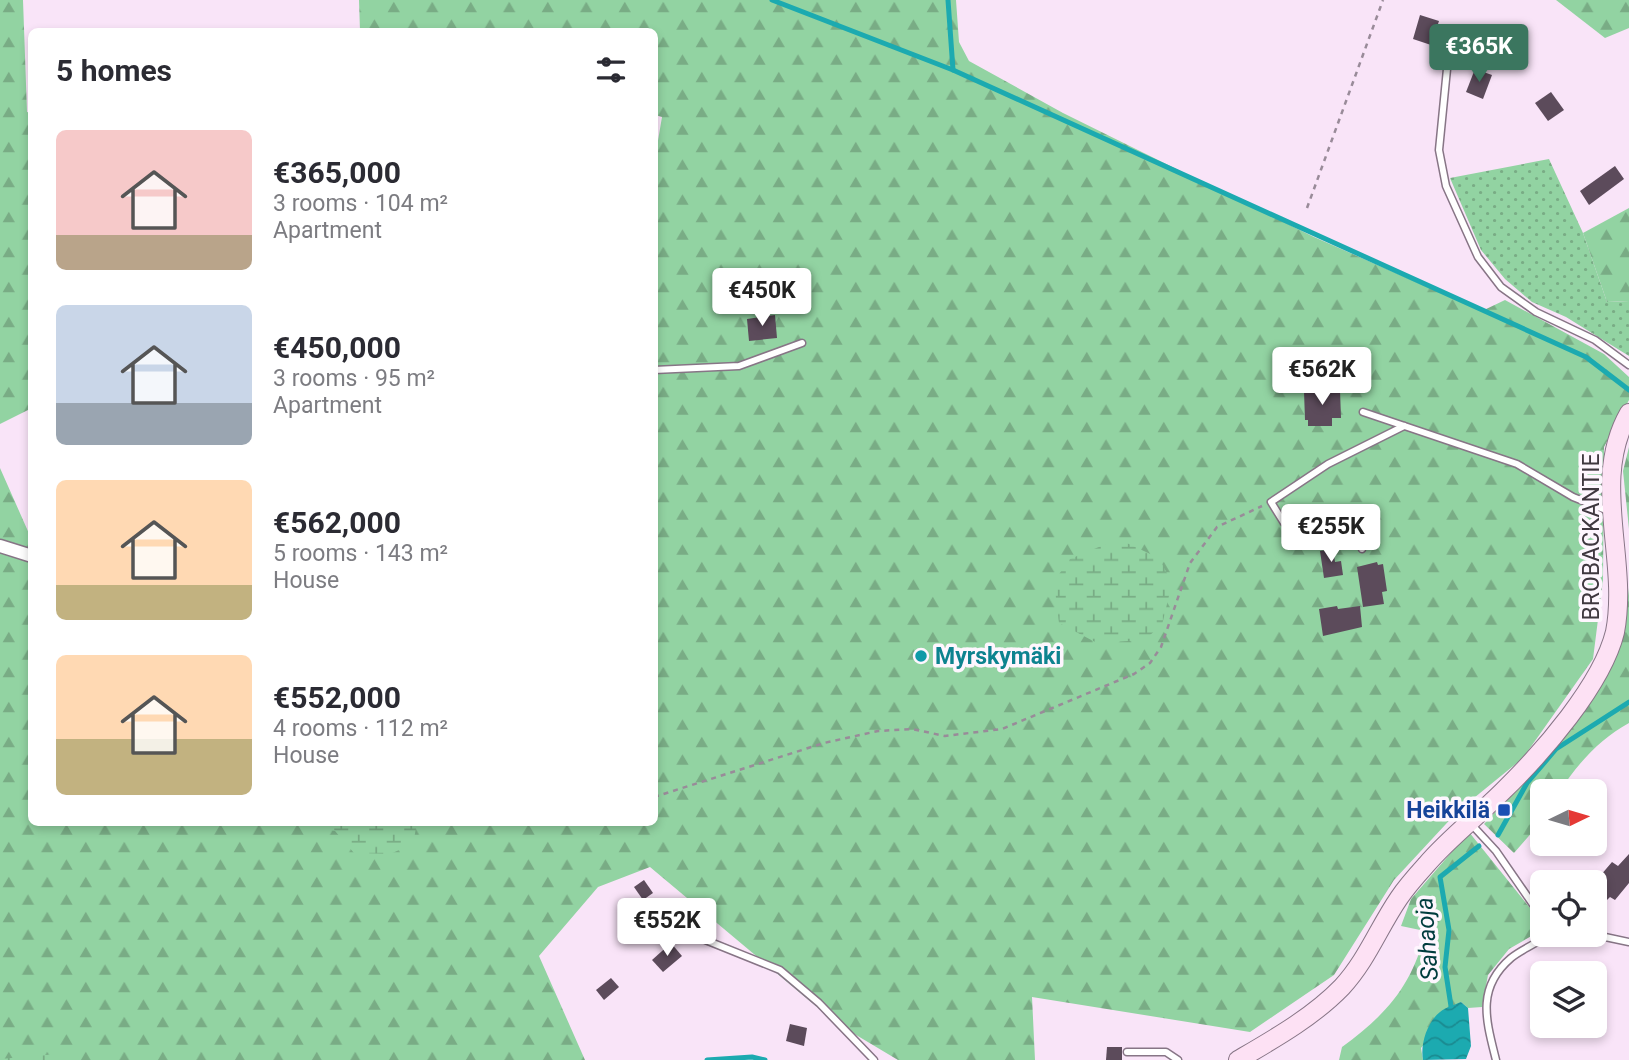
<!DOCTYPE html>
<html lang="en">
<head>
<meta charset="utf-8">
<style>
  body { margin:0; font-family:Roboto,sans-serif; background:#f2f2f3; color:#2b2b33; height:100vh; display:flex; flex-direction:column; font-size:26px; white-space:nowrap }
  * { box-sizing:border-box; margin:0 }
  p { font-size:23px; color:#7c7c81 }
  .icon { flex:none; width:38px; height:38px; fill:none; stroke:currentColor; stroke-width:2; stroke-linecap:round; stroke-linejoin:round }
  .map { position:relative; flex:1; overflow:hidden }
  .details { position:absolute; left:28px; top:28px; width:630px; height:798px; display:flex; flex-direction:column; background:#fff; border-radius:10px; box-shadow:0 4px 10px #0003 }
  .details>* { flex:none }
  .needle { width:46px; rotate:85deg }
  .controls { position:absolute; left:1530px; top:779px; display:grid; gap:14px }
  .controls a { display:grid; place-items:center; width:77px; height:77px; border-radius:10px; background:#fff; box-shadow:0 4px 10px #0003; font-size:35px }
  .price { position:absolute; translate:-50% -60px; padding:0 16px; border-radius:7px; background:#fff; color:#222; font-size:23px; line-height:46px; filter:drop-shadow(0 2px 4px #0008) }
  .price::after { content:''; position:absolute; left:50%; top:42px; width:21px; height:16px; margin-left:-10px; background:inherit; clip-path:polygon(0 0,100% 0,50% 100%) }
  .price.active { background:#3b765f; color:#fff }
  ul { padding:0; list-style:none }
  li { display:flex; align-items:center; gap:21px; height:175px; padding:0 28px }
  li span { display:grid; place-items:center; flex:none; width:196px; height:140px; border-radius:10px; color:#555 }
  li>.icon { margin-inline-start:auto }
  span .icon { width:84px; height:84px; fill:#fffc; stroke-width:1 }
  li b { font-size:30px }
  h2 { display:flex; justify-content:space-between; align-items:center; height:84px; padding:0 28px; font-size:30px }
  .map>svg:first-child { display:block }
</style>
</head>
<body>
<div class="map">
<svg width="1629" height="1060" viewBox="0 0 1629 1060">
  <defs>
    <pattern id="grass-dots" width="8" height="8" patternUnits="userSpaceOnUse" patternTransform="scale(1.75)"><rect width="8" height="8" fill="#92d3a2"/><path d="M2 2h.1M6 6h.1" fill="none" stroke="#79ac85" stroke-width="1.8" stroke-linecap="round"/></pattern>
    <pattern id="forest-firs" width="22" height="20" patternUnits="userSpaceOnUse" patternTransform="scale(1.75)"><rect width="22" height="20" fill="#92d3a2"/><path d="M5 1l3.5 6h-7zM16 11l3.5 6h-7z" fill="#79ac85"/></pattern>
    <pattern id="wetland-marsh" width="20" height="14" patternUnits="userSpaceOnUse" patternTransform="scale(1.75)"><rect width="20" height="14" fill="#92d3a2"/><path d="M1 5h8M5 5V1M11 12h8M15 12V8" fill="none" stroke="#79ac85"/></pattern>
    <pattern id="water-waves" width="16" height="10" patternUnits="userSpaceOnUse" patternTransform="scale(1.75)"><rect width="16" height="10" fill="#1caab0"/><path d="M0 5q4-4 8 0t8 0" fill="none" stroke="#1a8b91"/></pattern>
  </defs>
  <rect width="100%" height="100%" fill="#f9e4f8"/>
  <!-- grass -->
  <path fill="url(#grass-dots)" d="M 1549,159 L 1583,233 L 1607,302 L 1629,301 L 1629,356 L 1566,317 L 1532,302 L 1505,279 L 1481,250 L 1450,178 Z"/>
  <!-- forest -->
  <g fill="url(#forest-firs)">
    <path d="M 0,0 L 23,0 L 27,112 L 31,113 L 32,408 L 0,424 Z"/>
    <path d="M 359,0 L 956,0 L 959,42 L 969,61 L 1063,113 L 1314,237 L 1482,311 L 1505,300 L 1604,354 L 1629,377 L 1629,400 L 1604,447 L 1603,580 L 1593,659 L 1523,758 L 1458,811 L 1394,880 L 1334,975 L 1250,1032 L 1032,997 L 1035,1060 L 898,1060 L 836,1023 L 650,867 L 598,887 L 539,956 L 585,1060 L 0,1060 L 0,468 L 31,538 L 32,822 L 654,822 L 654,164 L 662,117 L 655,115 L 654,32 L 360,31 Z"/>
    <path d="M 1556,0 L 1629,0 L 1629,28 L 1605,38 Z"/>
    <path d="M 1629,208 L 1629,301 L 1607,302 L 1583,233 Z"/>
    <path d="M 1629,447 L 1629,529 L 1623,471 Z"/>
    <path d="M 1629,588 L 1629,723 C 1601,738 1577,764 1560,791 L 1542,791 L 1542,821 L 1514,853 L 1484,824 L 1566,735 L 1594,698 L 1623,636 Z"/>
    <path d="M 1469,832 L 1542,923 L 1542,930 L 1509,949 L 1488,975 L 1482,1007 L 1468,1008 L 1461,1002 L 1421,1048 L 1423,1060 L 1339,1060 L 1342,1047 C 1385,1016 1414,984 1425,931 L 1401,926 L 1411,899 Z"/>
  </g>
  <!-- wetland -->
  <g fill="url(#wetland-marsh)">
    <path d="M 1118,539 L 1159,558 L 1172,583 L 1162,625 L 1144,640 L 1097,643 L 1059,623 L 1054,581 L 1070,559 Z"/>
    <path d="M 298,823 L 417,823 L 413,844 L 390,854 L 354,853 L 335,831 Z"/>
    <path d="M 57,1054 L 59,1060 L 0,1060 L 0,1059 Z"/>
  </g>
  <!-- water -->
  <path fill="url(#water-waves)" d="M 1461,1002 L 1468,1008 L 1471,1046 L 1466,1059 L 1423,1060 C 1420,1045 1427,1022 1440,1012 C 1446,1007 1454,1005 1461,1002 Z"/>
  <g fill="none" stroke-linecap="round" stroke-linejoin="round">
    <!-- stream -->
    <g stroke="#1caab0" stroke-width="5">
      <path d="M 772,0 L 953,70 L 1586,357 L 1629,390"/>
      <path d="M 948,0 L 953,70"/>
      <path d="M 1498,835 L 1527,783 L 1556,749 L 1629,702"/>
      <path d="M 1451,1006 L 1445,967 L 1449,930 L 1440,877 L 1479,846"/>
      <path d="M 707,1060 L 752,1057 L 765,1060"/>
    </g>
  </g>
  <!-- building -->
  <g fill="#5c4b5b">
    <path d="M 1420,15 L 1439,21 L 1438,24 L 1463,32 L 1455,53 L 1413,39 Z"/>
    <path d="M 1475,69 L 1492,75 L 1483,99 L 1466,92 Z"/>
    <path d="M 1551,92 L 1564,110 L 1548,121 L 1535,103 Z"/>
    <path d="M 1615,166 L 1624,179 L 1589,205 L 1580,191 Z"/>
    <path d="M 775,315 L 777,338 L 749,341 L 747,319 Z"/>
    <path d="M 1340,390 L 1341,418 L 1332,418 L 1332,426 L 1308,426 L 1308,420 L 1305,420 L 1304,391 Z"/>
    <path d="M 1333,549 L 1335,562 L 1341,561 L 1343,575 L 1324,578 L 1320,551 Z"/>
    <path d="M 1377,562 L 1378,565 L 1383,564 L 1387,591 L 1382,592 L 1384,604 L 1363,607 L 1357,567 Z"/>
    <path d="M 1337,606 L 1338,609 L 1360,606 L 1362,627 L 1323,636 L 1319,609 Z"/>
    <path d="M 1629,854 L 1629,883 L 1615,900 L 1610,897 L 1594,913 L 1594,883 L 1612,862 L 1618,866 Z"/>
    <path d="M 644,880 L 653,893 L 643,900 L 634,887 Z"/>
    <path d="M 671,943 L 682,956 L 663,972 L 652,960 Z"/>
    <path d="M 611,978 L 619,987 L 604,1000 L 596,990 Z"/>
    <path d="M 790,1024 L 807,1028 L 804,1046 L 786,1041 Z"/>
    <path d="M 1107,1047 L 1122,1047 L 1122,1060 L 1106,1060 Z"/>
  </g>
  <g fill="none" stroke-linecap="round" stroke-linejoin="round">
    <defs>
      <g id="lane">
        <path d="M 1447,69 L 1439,150 L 1446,186 L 1478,257 L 1501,287 L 1536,312 L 1595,340 L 1629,365"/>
        <path d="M 654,370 L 739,366 L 802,343"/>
        <path d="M 1363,412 L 1517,464 L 1573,497 L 1611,512"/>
        <path d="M 1362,549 L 1359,535 L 1335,518 L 1284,523 L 1271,502 L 1328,464 L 1404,426"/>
        <path d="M 1472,825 L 1496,851 L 1534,906 L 1542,914"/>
        <path d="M 1591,934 L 1629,942"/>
        <path d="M 693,935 L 780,970 L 819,1003 L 874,1060"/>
        <path d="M 1127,1052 L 1166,1052 L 1178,1060"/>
        <path d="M 1496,1060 C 1486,1020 1476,988 1511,958 C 1522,949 1537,944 1548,934"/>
      </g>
      <path id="street" d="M 0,546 L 32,556"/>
      <path id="secondary" d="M 1238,1060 C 1274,1039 1313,1017 1342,987 C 1367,960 1379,927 1399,898 C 1407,886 1417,875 1426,865 C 1449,838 1478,816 1503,791 C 1542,753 1602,685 1615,632 C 1629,559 1590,481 1629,413"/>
    </defs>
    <!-- lane casing -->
    <use href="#lane" stroke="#877586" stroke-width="9"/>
    <!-- street casing -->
    <use href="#street" stroke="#877586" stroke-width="15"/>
    <!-- secondary casing -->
    <use href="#secondary" stroke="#877586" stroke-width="20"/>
    <!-- path -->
    <g stroke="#998b99" stroke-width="2.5" stroke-dasharray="5 5" stroke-linecap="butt">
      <path d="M 1307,208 L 1383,0"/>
      <path d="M 654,797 L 824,743 L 878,731 L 912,729 L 945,736 L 1002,729 L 1134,674 L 1150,663 L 1161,647 L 1190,563 L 1217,527 L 1262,506"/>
    </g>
    <!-- lane -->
    <use href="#lane" stroke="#fff" stroke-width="6"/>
    <!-- street -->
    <use href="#street" stroke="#fff" stroke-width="12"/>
    <!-- secondary -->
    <use href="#secondary" stroke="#fde1f4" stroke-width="18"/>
  </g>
  <!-- markers -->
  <circle fill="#0f9aa8" stroke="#fef6fe" stroke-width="2.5" cx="921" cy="656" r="7"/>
  <rect fill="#1a4fb4" stroke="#fef6fe" stroke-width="2.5" x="1497" y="803" width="14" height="14" rx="3.5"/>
  <g text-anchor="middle" stroke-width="7" stroke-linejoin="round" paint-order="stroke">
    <!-- street labels -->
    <g font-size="23" fill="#3f373f" stroke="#fef6fe">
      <text transform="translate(1591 537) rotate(-90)" y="8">BROBACKANTIE</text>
    </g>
    <!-- culture labels -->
    <g font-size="23" font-weight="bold" fill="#0d838f" stroke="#fef6fe" text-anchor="start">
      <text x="935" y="664">Myrskymäki</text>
    </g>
    <!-- transit labels -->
    <g font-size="23" font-weight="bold" fill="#164399" stroke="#fef6fe" text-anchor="end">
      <text x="1490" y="818">Heikkilä</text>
    </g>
    <!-- water labels -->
    <g font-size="24" font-style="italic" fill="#003c3e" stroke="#fef6fe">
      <text transform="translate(1427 939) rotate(-94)" y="8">Sahaoja</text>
    </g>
  </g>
</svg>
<div class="controls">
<a><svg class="needle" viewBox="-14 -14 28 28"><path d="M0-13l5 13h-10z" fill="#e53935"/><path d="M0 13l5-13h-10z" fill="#7c7c81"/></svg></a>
<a><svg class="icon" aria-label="locate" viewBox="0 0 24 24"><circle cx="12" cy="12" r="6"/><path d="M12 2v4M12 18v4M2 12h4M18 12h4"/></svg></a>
<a><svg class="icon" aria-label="layers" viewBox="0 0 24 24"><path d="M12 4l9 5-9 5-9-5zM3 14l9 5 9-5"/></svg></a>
</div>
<b class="price active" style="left:1479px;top:84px">€365K</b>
<b class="price" style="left:762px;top:328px">€450K</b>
<b class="price" style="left:1322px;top:407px">€562K</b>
<b class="price" style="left:1331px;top:564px">€255K</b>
<b class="price" style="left:667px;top:958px">€552K</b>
<section class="details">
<h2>5 homes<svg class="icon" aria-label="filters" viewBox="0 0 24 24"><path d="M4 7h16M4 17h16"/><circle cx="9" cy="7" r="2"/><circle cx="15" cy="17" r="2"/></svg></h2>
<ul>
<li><span style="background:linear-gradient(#f6c9c9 75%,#b9a48a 0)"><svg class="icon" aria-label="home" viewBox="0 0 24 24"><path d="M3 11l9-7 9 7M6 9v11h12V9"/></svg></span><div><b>€365,000</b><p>3 rooms · 104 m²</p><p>Apartment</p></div></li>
<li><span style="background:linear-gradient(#c9d6e8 70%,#9aa5b1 0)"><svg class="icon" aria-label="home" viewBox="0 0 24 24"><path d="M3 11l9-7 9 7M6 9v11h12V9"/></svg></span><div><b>€450,000</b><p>3 rooms · 95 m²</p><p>Apartment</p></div></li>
<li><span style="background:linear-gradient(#ffd9b3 75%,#c2b280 0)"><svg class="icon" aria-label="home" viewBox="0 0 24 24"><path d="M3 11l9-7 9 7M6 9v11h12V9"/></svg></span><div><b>€562,000</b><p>5 rooms · 143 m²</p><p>House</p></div></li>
<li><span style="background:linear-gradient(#ffd9b3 60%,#c2b280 0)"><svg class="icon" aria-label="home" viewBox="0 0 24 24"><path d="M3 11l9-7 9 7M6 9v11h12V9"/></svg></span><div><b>€552,000</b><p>4 rooms · 112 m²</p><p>House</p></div></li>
</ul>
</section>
</div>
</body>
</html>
